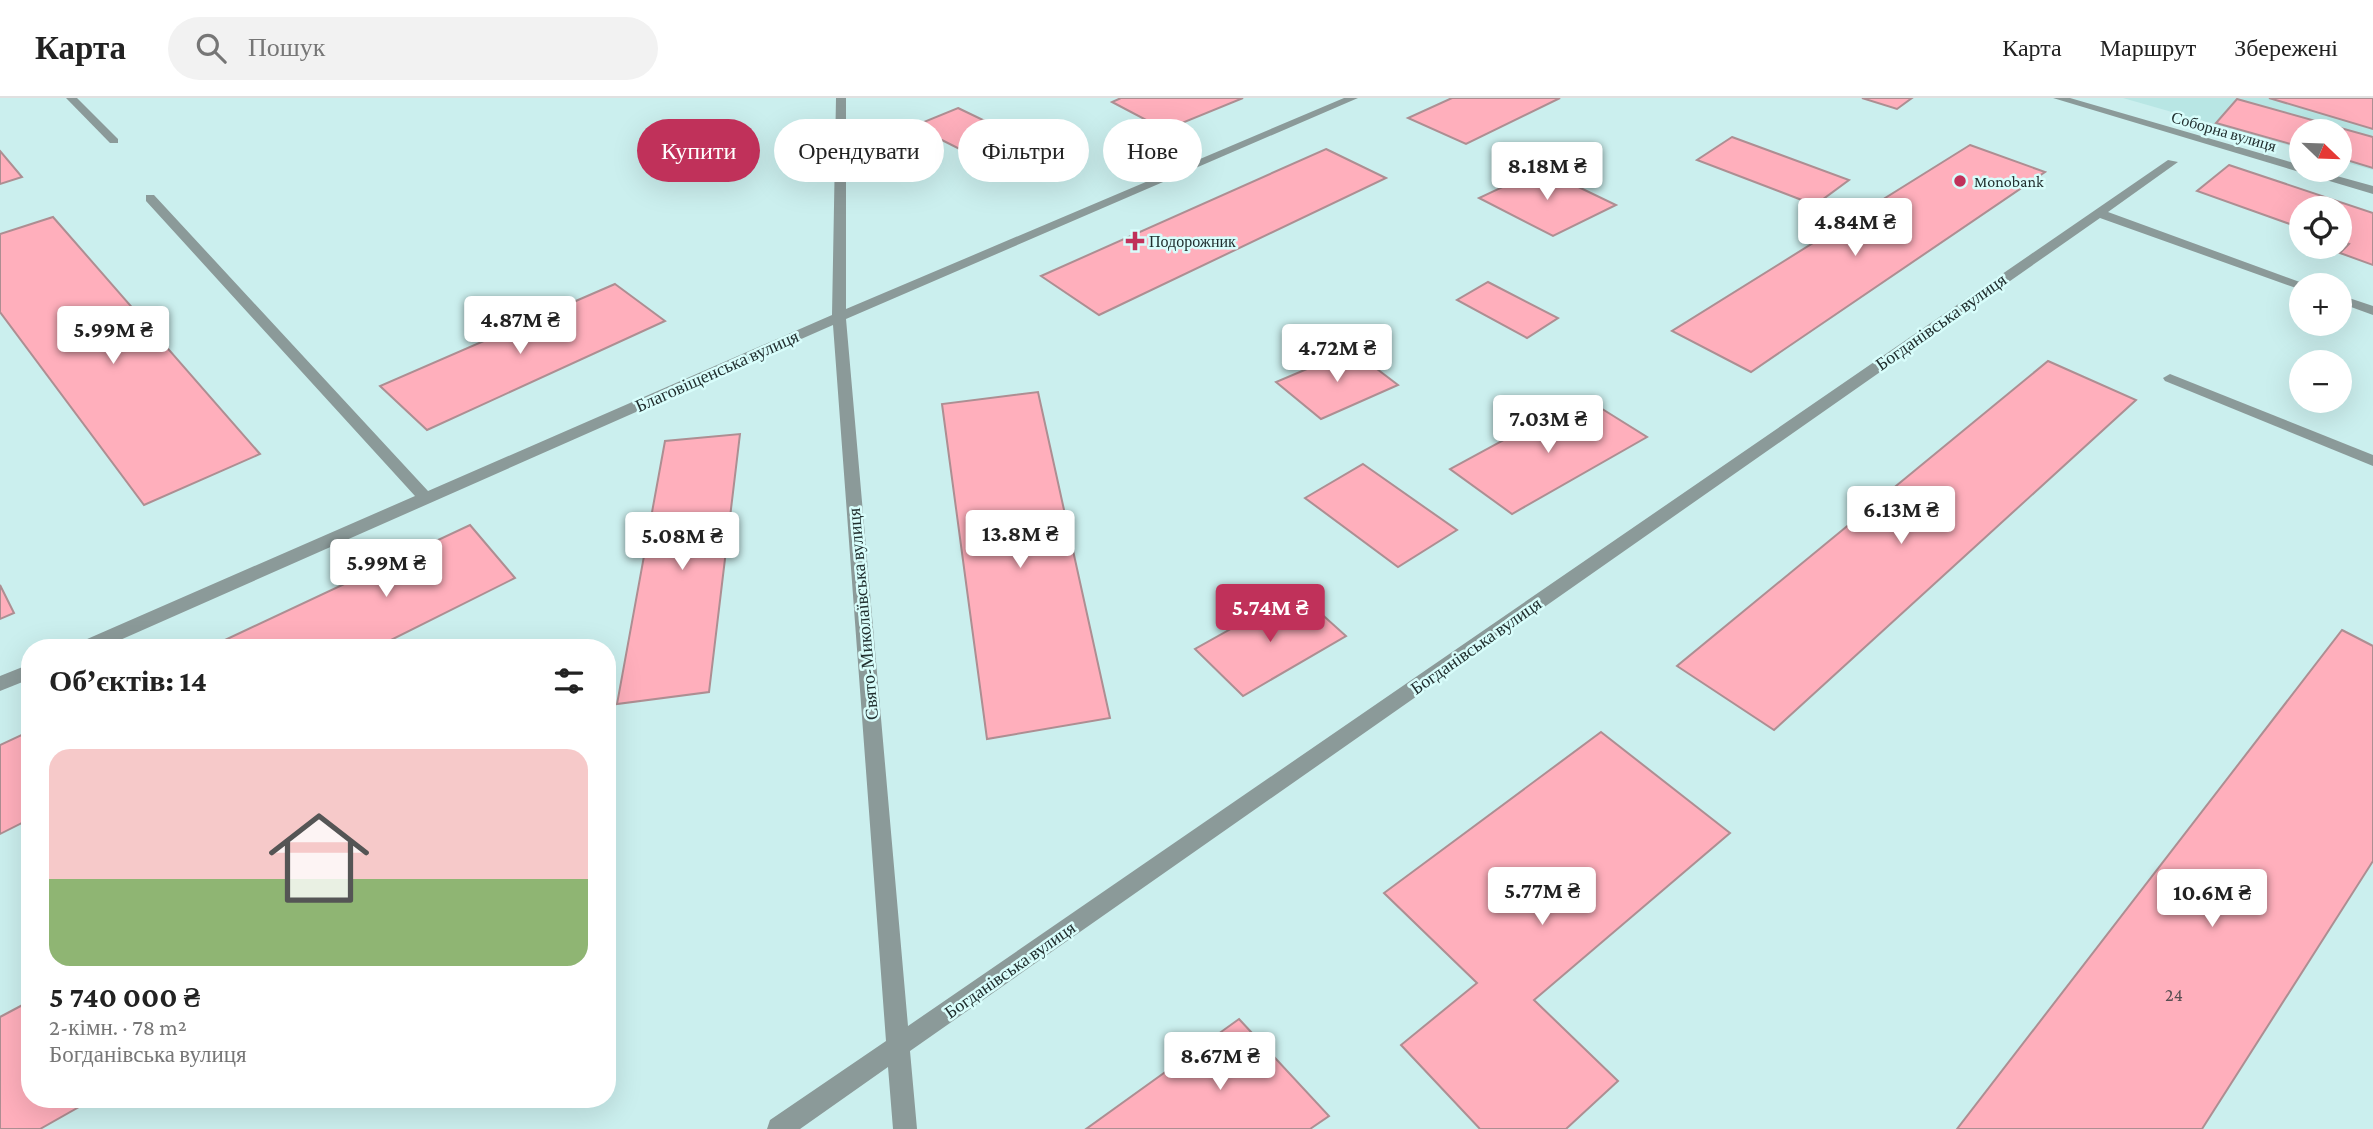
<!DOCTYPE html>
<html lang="uk">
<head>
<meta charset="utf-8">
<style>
  body { margin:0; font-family:"Crimson Pro",serif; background:#f2f2f2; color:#222; height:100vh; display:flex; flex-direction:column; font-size:26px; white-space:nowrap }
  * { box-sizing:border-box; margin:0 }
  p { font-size:23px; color:#767676 }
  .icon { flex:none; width:38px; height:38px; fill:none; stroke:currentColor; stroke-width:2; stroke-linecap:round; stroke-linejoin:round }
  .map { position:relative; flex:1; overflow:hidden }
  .details { position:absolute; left:21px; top:541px; width:595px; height:469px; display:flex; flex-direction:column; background:#fff; border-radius:28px; box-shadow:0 7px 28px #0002 }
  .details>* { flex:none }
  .hud { position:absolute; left:637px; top:21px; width:665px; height:63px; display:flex; gap:14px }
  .needle { width:46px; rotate:113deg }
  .buttons { position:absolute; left:2289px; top:21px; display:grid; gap:14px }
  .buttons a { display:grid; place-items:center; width:63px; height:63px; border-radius:50%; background:#fff; box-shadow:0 7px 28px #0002; font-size:35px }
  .price { position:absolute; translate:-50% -60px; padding:0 16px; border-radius:7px; background:#fff; color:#222; font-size:23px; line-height:46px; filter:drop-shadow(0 2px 4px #0008) }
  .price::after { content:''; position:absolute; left:50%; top:42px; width:21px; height:16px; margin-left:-10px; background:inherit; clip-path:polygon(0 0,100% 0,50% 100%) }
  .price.active { background:#c0315a; color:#fff }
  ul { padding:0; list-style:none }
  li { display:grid; align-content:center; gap:14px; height:371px; padding:0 28px }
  li span { display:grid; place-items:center; height:217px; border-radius:21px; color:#555 }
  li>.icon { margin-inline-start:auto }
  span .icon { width:126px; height:126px; fill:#fffc; stroke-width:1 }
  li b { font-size:30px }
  h2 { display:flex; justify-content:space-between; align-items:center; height:84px; padding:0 28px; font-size:30px }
  .pill { padding:0 24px; border-radius:32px; background:#fff; box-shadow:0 7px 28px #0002; font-size:24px; line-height:63px }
  .pill.active { background:#c0315a; color:#fff }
  header { display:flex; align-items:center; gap:42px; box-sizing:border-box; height:98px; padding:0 35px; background:#fff; border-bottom:2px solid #e0e0e0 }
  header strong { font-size:33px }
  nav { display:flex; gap:38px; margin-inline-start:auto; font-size:24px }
  .search { width:490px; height:63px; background:#f2f2f2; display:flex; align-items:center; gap:18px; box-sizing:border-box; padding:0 24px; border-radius:38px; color:#767676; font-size:26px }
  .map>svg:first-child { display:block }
</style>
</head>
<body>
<header>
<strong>Карта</strong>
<div class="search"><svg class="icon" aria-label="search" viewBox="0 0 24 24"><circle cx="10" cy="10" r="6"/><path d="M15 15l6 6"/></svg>Пошук</div>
<nav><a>Карта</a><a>Маршрут</a><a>Збережені</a></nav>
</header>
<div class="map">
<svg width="2373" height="1031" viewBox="0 0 2373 1031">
  <rect width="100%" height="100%" fill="#cbefee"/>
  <!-- built -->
  <path fill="#b8e6e4" d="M 2123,0 L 2373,0 L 2373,72 L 2340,63 L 2340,33 L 2301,33 L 2301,51 Z"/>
  <!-- building -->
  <g fill="#ffafbc" stroke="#ad8e92" stroke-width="2">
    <path d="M 1121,0 L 1243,0 L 1165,32 L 1112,4 Z"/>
    <path d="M 1452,0 L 1560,0 L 1466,46 L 1408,20 Z"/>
    <path d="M 1862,0 L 1912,0 L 1897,11 Z"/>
    <path d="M 2269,0 L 2373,0 L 2373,31 Z"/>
    <path d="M 2237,1 L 2373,39 L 2373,70 L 2340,60 L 2340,33 L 2301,33 L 2301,49 L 2216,25 Z"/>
    <path d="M 958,10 L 1066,62 L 1023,83 L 914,28 Z"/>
    <path d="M 1732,39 L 1849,82 L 1815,107 L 1697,62 Z"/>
    <path d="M 1970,47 L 2045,74 L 1751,274 L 1672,233 Z"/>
    <path d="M 1326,51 L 1386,80 L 1099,217 L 1041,178 Z"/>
    <path d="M 0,53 L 22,79 L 0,86 Z"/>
    <path d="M 2229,67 L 2373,115 L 2373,167 L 2340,155 L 2349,146 L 2340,143 L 2340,110 L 2301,110 L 2301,130 L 2197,93 Z"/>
    <path d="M 1541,71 L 1616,107 L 1553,138 L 1479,100 Z"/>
    <path d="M 53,119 L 260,356 L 144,407 L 0,214 L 0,136 Z"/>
    <path d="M 1488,184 L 1558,220 L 1527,240 L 1457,202 Z"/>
    <path d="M 615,186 L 665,223 L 427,332 L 380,288 Z"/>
    <path d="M 1352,252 L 1398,287 L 1321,321 L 1276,284 Z"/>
    <path d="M 2048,263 L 2136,302 L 1774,632 L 1677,568 Z"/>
    <path d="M 1038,294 L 1110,620 L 987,641 L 942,306 Z"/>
    <path d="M 1583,299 L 1647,339 L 1512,416 L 1450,371 Z"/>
    <path d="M 740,336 L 709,594 L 617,606 L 665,343 Z"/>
    <path d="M 1363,366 L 1457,432 L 1398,469 L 1305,400 Z"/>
    <path d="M 470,427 L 515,480 L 375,550 L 208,550 Z"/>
    <path d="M 0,487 L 14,515 L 0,521 Z"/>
    <path d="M 1297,494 L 1346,538 L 1243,598 L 1195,551 Z"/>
    <path d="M 2342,532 L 2373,548 L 2373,763 L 2202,1031 L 1957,1031 Z"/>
    <path d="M 30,633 L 30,721 L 0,736 L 0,647 Z"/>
    <path d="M 1601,634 L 1730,735 L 1534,902 L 1618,983 L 1566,1031 L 1480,1031 L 1401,947 L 1477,885 L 1384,795 Z"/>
    <path d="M 30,903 L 30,1001 L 93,1001 L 40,1031 L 0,1031 L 0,919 Z"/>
    <path d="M 1239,921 L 1329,1018 L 1310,1031 L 1086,1031 Z"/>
  </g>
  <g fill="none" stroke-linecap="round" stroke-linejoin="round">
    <!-- minor -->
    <g fill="#8b9a99" fill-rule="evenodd">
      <path d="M 66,0 L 77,0 L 118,41 L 118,45 L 110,45 Z"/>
      <path d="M 836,0 L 846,0 L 846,211 L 1344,0 L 1358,0 L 846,221 L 908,928 L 2168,62 L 2178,64 L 2108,114 L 2308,187 L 2301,187 L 2301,191 L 2296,190 L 2100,120 L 910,953 L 917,1031 L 893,1031 L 888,969 L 800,1031 L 767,1031 L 770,1022 L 886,943 L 833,227 L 102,550 L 75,550 L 78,545 L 415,398 L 146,103 L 146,97 L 154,97 L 428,393 L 832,217 Z"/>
      <path d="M 2053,0 L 2070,0 L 2301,67 L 2301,72 L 2315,72 L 2373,88 L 2373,96 Z"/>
      <path d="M 2340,197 L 2373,208 L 2373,217 L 2340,205 Z"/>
      <path d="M 2170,276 L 2373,357 L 2373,368 L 2165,283 L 2163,280 Z"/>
      <path d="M 30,566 L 30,581 L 0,593 L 0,578 Z"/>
    </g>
  </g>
  <!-- markers -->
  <g fill="#c0315a" stroke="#d8fdfb" stroke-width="2.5">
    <circle cx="1960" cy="83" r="7"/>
    <path d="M1131.5 132.5h7v7h7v7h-7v7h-7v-7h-7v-7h7z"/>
  </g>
  <g text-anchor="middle" stroke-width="5" stroke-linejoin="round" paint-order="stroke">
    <!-- far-street labels -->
    <g font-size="16" fill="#212f2f" stroke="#d8fdfb">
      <text transform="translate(2224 33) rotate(16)" y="6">Соборна вулиця</text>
    </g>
    <!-- far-poi labels -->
    <g font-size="16" fill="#212f2f" stroke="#d8fdfb" text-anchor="start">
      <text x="1974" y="89">Monobank</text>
      <text x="1149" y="149">Подорожник</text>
    </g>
    <!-- street labels -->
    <g font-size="18" fill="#212f2f" stroke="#d8fdfb">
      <text transform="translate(1941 224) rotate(-35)" y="6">Богданівська вулиця</text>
      <text transform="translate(717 273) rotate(-24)" y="6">Благовіщенська вулиця</text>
      <text transform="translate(863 516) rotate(-95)" y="6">Свято-Миколаївська вулиця</text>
      <text transform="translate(1476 548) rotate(-35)" y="6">Богданівська вулиця</text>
      <text transform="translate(1010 872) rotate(-35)" y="6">Богданівська вулиця</text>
    </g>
    <!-- near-number labels -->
    <g font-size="18" fill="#584f52">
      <text x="2174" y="903">24</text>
    </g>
  </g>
</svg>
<div class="buttons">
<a><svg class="needle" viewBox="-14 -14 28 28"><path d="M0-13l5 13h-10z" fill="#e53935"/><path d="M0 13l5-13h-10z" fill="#767676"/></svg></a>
<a><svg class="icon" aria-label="locate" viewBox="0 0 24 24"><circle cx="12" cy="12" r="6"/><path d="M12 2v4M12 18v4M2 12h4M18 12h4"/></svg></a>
<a>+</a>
<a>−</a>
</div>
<b class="price" style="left:1547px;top:104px">8.18M ₴</b>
<b class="price" style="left:1855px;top:160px">4.84M ₴</b>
<b class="price" style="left:520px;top:258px">4.87M ₴</b>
<b class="price" style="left:113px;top:268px">5.99M ₴</b>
<b class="price" style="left:1337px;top:286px">4.72M ₴</b>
<b class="price" style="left:1548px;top:357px">7.03M ₴</b>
<b class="price" style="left:1901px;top:448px">6.13M ₴</b>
<b class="price" style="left:1020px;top:472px">13.8M ₴</b>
<b class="price" style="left:682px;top:474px">5.08M ₴</b>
<b class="price" style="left:386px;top:501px">5.99M ₴</b>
<b class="price active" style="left:1270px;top:546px">5.74M ₴</b>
<b class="price" style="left:1542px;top:829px">5.77M ₴</b>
<b class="price" style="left:2212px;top:831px">10.6M ₴</b>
<b class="price" style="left:1220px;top:994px">8.67M ₴</b>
<div class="hud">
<a class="pill active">Купити</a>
<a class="pill">Орендувати</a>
<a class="pill">Фільтри</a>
<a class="pill">Нове</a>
</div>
<section class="details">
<h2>Об’єктів: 14<svg class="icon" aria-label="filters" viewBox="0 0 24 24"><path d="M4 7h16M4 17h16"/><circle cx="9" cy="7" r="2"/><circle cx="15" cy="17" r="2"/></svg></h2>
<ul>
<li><span style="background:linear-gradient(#f6c9c9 60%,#8fb573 0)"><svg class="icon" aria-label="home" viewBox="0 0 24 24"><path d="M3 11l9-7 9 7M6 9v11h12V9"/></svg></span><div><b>5 740 000 ₴</b><p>2-кімн. · 78 m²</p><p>Богданівська вулиця</p></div></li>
</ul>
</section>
</div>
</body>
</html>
